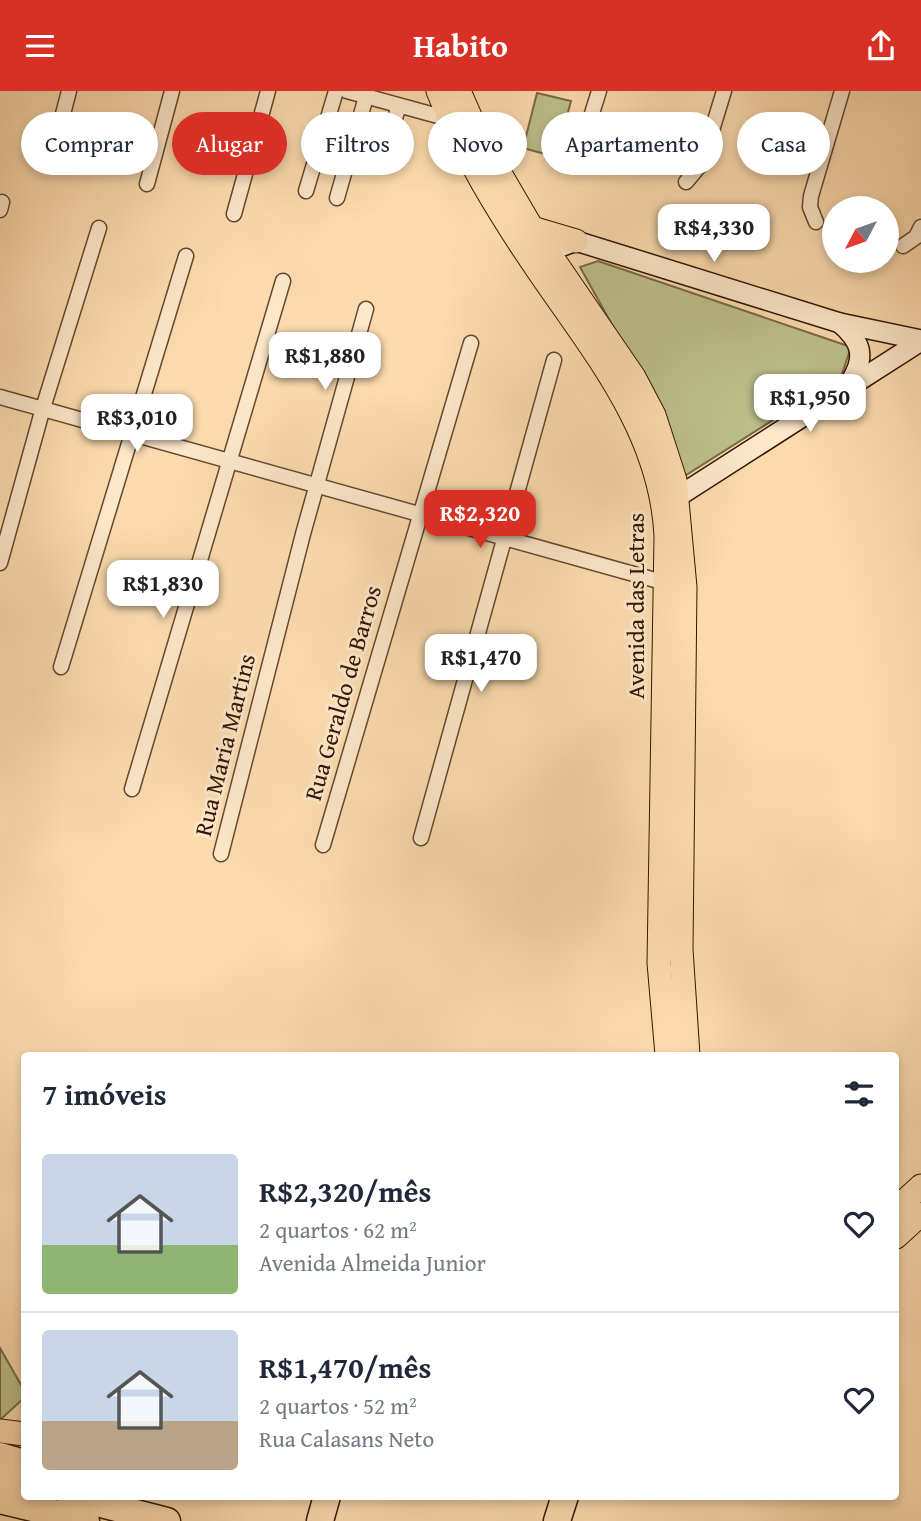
<!DOCTYPE html>
<html lang="pt">
<head>
<meta charset="utf-8">
<style>
  body { margin:0; font-family:"Gentium Book Plus",serif; background:#f2f2f3; color:#1f2937; height:100vh; display:flex; flex-direction:column; font-size:26px; white-space:nowrap }
  * { box-sizing:border-box; margin:0 }
  p { font-size:23px; color:#747a83 }
  .icon { flex:none; width:38px; height:38px; fill:none; stroke:currentColor; stroke-width:2; stroke-linecap:round; stroke-linejoin:round }
  .map { position:relative; flex:1; overflow:hidden }
  .details { position:absolute; left:21px; top:961px; width:878px; height:448px; display:flex; flex-direction:column; background:#fff; border-radius:7px; box-shadow:0 4px 10px #0003 }
  .details>* { flex:none }
  .top-card { position:absolute; left:21px; top:21px; width:880px; height:63px; display:flex; gap:14px }
  .needle { width:46px; rotate:229deg }
  .fabs { position:absolute; left:822px; top:105px; display:grid; gap:14px }
  .fabs a { display:grid; place-items:center; width:77px; height:77px; border-radius:50%; background:#fff; box-shadow:0 4px 10px #0003; font-size:35px }
  .price { position:absolute; translate:-50% -60px; padding:0 16px; border-radius:14px; background:#fff; color:#222; font-size:23px; line-height:46px; filter:drop-shadow(0 2px 4px #0008) }
  .price::after { content:''; position:absolute; left:50%; top:42px; width:21px; height:16px; margin-left:-10px; background:inherit; clip-path:polygon(0 0,100% 0,50% 100%) }
  .price.selected { background:#d93025; color:#fff }
  ul { padding:0; list-style:none }
  li { display:flex; align-items:center; gap:21px; height:175px; padding:0 21px }
  li+li { border-top:2px solid #e0e1e3 }
  li span { display:grid; place-items:center; flex:none; width:196px; height:140px; border-radius:7px; color:#555 }
  li>.icon { margin-inline-start:auto }
  span .icon { width:84px; height:84px; fill:#fffc; stroke-width:1 }
  li b { font-size:30px }
  h2 { display:flex; justify-content:space-between; align-items:center; height:84px; padding:0 21px; font-size:30px }
  .chip { padding:0 24px; border-radius:32px; background:#fff; box-shadow:0 4px 10px #0003; font-size:24px; line-height:63px }
  .chip.selected { background:#d93025; color:#fff }
  header { display:flex; justify-content:space-between; align-items:center; height:91px; padding:0 21px; background:#d93025; color:#fff; font-size:32px; font-weight:800 }
  .map>svg:first-child { display:block }
</style>
</head>
<body>
<header><svg class="icon" aria-label="menu" viewBox="0 0 24 24"><path d="M4 6h16M4 12h16M4 18h16"/></svg>Habito<svg class="icon" aria-label="share" viewBox="0 0 24 24"><path d="M12 15V3M7 8l5-5 5 5M5 13v7h14v-7"/></svg></header>
<div class="map">
<svg width="921" height="1430" viewBox="0 0 921 1430">
  <rect width="100%" height="100%" fill="#fcdcaf"/>
  <filter id="stains"><feTurbulence type="fractalNoise" baseFrequency=".00286" numOctaves="4"/><feColorMatrix values="0 0 0 0 .2 0 0 0 0 .09 0 0 0 0 .02 0 0 0 .5 -.17"/></filter>
  <radialGradient id="worn" r=".72"><stop offset=".6" stop-color="#630" stop-opacity="0"/><stop offset="1" stop-color="#630" stop-opacity=".3"/></radialGradient>
  <!-- green -->
  <g fill="#bdc08c" stroke="#786a46" stroke-width="2">
    <path d="M 537,2 L 571,10 L 556,66 L 523,57 Z"/>
    <path d="M 598,170 L 851,256 L 841,286 L 683,386 L 645,293 L 580,176 Z"/>
    <path d="M 0,1257 L 24,1299 L 24,1307 L 0,1329 Z"/>
  </g>
  <g fill="none" stroke-linecap="round" stroke-linejoin="round">
    <defs>
      <g id="street">
        <path d="M 347,0 L 449,28"/>
        <path d="M 591,62 C 583,41 593,21 599,0"/>
        <path d="M 51,69 L 69,0"/>
        <path d="M 381,70 L 399,15"/>
        <path d="M 686,91 L 702,72 L 724,0"/>
        <path d="M 147,93 L 172,0"/>
        <path d="M 306,100 L 336,0"/>
        <path d="M 337,107 L 366,6"/>
        <path d="M 0,119 L 2,111"/>
        <path d="M 234,123 L 268,0"/>
        <path d="M 816,131 L 810,116 L 811,105 L 842,0"/>
        <path d="M 903,155 L 916,146 L 921,136"/>
        <path d="M 0,306 L 673,494"/>
        <path d="M 0,472 L 43,317 L 99,137"/>
        <path d="M 61,576 L 186,165"/>
        <path d="M 132,698 L 283,190"/>
        <path d="M 421,747 L 554,269"/>
        <path d="M 323,754 L 471,252"/>
        <path d="M 221,763 L 303,443 L 366,218"/>
      </g>
      <g id="secondary">
        <path d="M 563,155 L 576,150 L 840,232 L 921,249"/>
        <path d="M 840,232 C 863,252 866,267 849,293"/>
        <path d="M 663,410 L 679,405 L 921,250"/>
      </g>
      <g id="primary">
        <path d="M 438,0 C 463,64 500,124 539,181 C 595,263 661,341 666,445 L 659,872 L 667,964"/>
        <path d="M 459,0 L 480,48 L 532,137 L 634,286 L 654,324 L 675,389 L 685,496 L 681,858 L 688,964"/>
        <path d="M 532,137 L 576,150"/>
        <path d="M 896,1118 L 921,1095"/>
        <path d="M 896,1146 L 921,1123"/>
        <path d="M 0,1340 L 24,1343"/>
      </g>
      <g id="highway">
        <path d="M 0,1365 L 24,1372"/>
        <path d="M 0,1387 L 24,1393"/>
        <path d="M 70,1405 L 167,1430"/>
        <path d="M 0,1409 L 86,1430"/>
        <path d="M 320,1430 L 327,1405"/>
        <path d="M 557,1430 L 565,1405"/>
      </g>
    </defs>
    <!-- street casing -->
    <use href="#street" stroke="#65472c" stroke-width="17"/>
    <!-- secondary casing -->
    <use href="#secondary" stroke="#331500" stroke-width="22"/>
    <!-- primary casing -->
    <use href="#primary" stroke="#331500" stroke-width="25"/>
    <!-- highway casing -->
    <use href="#highway" stroke="#331500" stroke-width="29"/>
    <!-- street -->
    <use href="#street" stroke="#fde8cb" stroke-width="14"/>
    <!-- secondary -->
    <use href="#secondary" stroke="#fde8cb" stroke-width="19"/>
    <!-- primary -->
    <use href="#primary" stroke="#fcdcaf" stroke-width="23"/>
    <!-- highway -->
    <use href="#highway" stroke="#fcdcaf" stroke-width="26"/>
  </g>
  <g text-anchor="middle" stroke-width="6" stroke-linejoin="round" paint-order="stroke">
    <!-- street labels -->
    <g font-size="24" fill="#331500" stroke="#fde8cb">
      <text transform="translate(636 515) rotate(-90)" y="8">Avenida das Letras</text>
      <text transform="translate(343 602) rotate(-74)" y="8">Rua Geraldo de Barros</text>
      <text transform="translate(225 654) rotate(-76)" y="8">Rua Maria Martins</text>
    </g>
  </g>
  <rect width="100%" height="100%" filter="url(#stains)"/>
  <rect width="100%" height="100%" fill="url(#worn)"/>
</svg>
<div class="fabs">
<a><svg class="needle" viewBox="-14 -14 28 28"><path d="M0-13l5 13h-10z" fill="#e53935"/><path d="M0 13l5-13h-10z" fill="#747a83"/></svg></a>
</div>
<b class="price" style="left:714px;top:173px">R$4,330</b>
<b class="price" style="left:325px;top:301px">R$1,880</b>
<b class="price" style="left:810px;top:343px">R$1,950</b>
<b class="price" style="left:137px;top:363px">R$3,010</b>
<b class="price selected" style="left:480px;top:459px">R$2,320</b>
<b class="price" style="left:163px;top:529px">R$1,830</b>
<b class="price" style="left:481px;top:603px">R$1,470</b>
<div class="top-card">
<a class="chip">Comprar</a>
<a class="chip selected">Alugar</a>
<a class="chip">Filtros</a>
<a class="chip">Novo</a>
<a class="chip">Apartamento</a>
<a class="chip">Casa</a>
</div>
<section class="details">
<h2>7 imóveis<svg class="icon" aria-label="filters" viewBox="0 0 24 24"><path d="M4 7h16M4 17h16"/><circle cx="9" cy="7" r="2"/><circle cx="15" cy="17" r="2"/></svg></h2>
<ul>
<li><span style="background:linear-gradient(#c9d6e8 65%,#8fb573 0)"><svg class="icon" aria-label="home" viewBox="0 0 24 24"><path d="M3 11l9-7 9 7M6 9v11h12V9"/></svg></span><div><b>R$2,320/mês</b><p>2 quartos · 62 m²</p><p>Avenida Almeida Junior</p></div><svg class="icon" aria-label="heart" viewBox="0 0 24 24"><path d="M12 20l-8-8c-3-5 5-10 8-4 3-6 11-1 8 4z"/></svg></li>
<li><span style="background:linear-gradient(#c9d6e8 65%,#b9a48a 0)"><svg class="icon" aria-label="home" viewBox="0 0 24 24"><path d="M3 11l9-7 9 7M6 9v11h12V9"/></svg></span><div><b>R$1,470/mês</b><p>2 quartos · 52 m²</p><p>Rua Calasans Neto</p></div><svg class="icon" aria-label="heart" viewBox="0 0 24 24"><path d="M12 20l-8-8c-3-5 5-10 8-4 3-6 11-1 8 4z"/></svg></li>
</ul>
</section>
</div>
</body>
</html>
